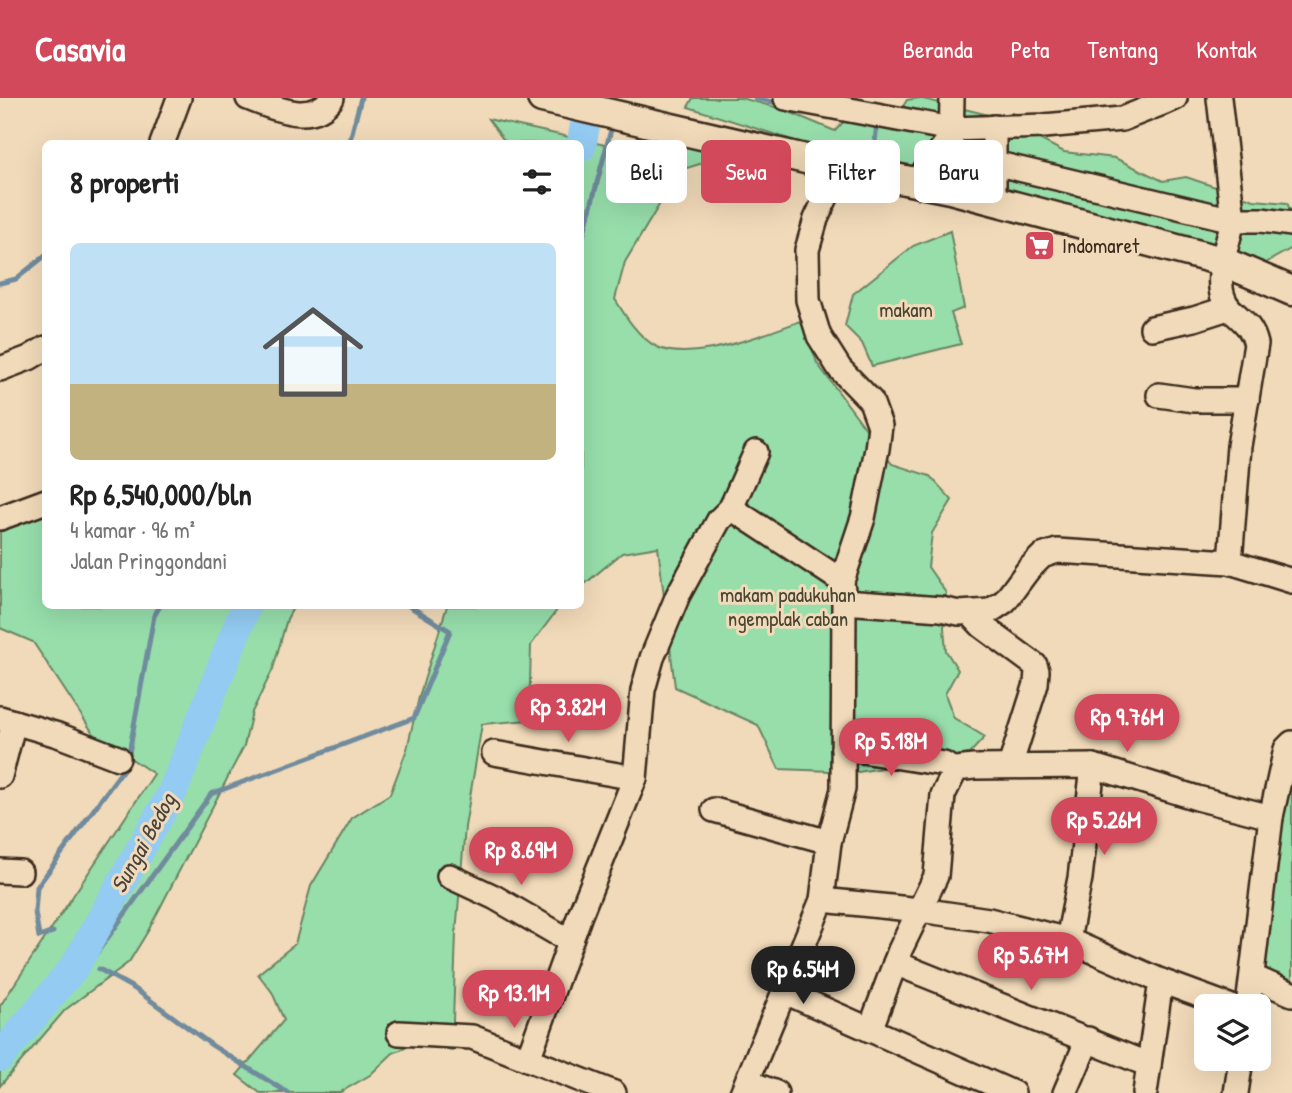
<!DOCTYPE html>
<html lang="id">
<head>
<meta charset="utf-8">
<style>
  body { margin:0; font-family:"Patrick Hand",sans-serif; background:#f6f6f6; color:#222; height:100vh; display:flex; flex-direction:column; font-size:26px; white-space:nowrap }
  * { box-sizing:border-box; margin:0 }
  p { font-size:23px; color:#767676 }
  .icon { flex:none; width:38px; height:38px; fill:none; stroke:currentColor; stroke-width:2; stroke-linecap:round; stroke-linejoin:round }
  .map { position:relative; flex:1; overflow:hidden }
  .details { position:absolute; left:42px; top:42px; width:542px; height:469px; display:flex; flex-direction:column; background:#fff; border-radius:10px; box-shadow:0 7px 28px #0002 }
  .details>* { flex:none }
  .top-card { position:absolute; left:606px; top:42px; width:581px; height:63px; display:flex; gap:14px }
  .tools { position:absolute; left:1194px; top:896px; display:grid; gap:14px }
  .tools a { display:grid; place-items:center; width:77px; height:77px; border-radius:10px; background:#fff; box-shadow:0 7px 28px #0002; font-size:35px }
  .price { position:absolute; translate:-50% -60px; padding:0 16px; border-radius:24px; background:#d1495b; color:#fff; font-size:23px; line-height:46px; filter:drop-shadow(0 2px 4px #0008) }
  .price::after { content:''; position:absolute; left:50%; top:42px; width:21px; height:16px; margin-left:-10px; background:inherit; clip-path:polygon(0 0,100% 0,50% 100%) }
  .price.on { background:#222; color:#fff }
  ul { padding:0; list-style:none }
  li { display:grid; align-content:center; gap:14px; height:371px; padding:0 28px }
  li span { display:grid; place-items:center; height:217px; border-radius:10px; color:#555 }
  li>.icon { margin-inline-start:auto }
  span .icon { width:126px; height:126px; fill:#fffc; stroke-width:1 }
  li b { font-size:30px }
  h2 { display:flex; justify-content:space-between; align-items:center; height:84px; padding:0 28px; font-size:30px }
  .tag { padding:0 24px; border-radius:10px; background:#fff; box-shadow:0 7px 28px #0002; font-size:24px; line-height:63px }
  .tag.on { background:#d1495b; color:#fff }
  header { display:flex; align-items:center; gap:42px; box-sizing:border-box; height:98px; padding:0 35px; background:#d1495b; color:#fff }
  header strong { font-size:33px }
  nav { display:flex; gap:38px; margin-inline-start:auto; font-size:24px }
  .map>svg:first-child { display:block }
</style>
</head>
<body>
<header>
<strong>Casavia</strong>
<nav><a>Beranda</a><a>Peta</a><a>Tentang</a><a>Kontak</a></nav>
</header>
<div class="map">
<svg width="1292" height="995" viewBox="0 0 1292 995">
  <rect width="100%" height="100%" fill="#f1dab9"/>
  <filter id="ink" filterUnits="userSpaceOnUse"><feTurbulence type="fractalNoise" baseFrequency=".0143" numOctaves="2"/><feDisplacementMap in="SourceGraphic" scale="14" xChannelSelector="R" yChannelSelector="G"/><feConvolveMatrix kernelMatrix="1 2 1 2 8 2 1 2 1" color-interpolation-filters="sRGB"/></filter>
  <g filter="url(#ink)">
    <!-- green -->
    <g fill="#97deab" stroke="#698464" stroke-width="2">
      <path d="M 693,0 L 741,0 L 782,11 L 835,33 L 847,20 L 891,28 L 907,2 L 919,0 L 993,18 L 1012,15 L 1035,39 L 1064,54 L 1115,60 L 1163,83 L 1186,79 L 1254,102 L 1287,105 L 1292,116 L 1292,150 L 1262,167 L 824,52 L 688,9 Z"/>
      <path d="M 488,21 L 632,53 L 660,36 L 702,46 L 703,65 L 680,72 L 625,164 L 615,201 C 626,219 638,239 657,249 C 692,266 768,235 803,222 L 817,265 L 892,366 L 930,378 L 952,402 L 932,435 L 928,469 L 946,495 L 944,530 L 946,553 L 958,572 L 945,596 L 954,620 L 985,639 L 969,656 L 858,674 L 779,671 L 758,627 L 675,589 L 658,449 L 622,455 L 581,489 L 581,46 L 506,45 Z"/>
      <path d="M 950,133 L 964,210 L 951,215 L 961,246 L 872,268 L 862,245 L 845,228 L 853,196 L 913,148 Z"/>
      <path d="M 45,413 L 46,508 L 294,508 L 287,521 L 273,571 L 252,614 L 244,648 L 148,833 L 129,864 L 65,912 L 0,988 L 0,908 L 154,676 L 93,635 L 33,544 L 0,530 L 0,430 Z"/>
      <path d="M 447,508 L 560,508 L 531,547 L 529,622 L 482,626 L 465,729 L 456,835 L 452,953 L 421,943 L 393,955 L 370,977 L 339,995 L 260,995 L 237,977 L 284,922 L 272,894 L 258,876 L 295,846 L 311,788 L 352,720 L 390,696 L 407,651 L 419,599 Z"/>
      <path d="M 1292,649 L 1292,889 L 1258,875 Z"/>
    </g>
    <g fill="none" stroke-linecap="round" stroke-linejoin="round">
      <!-- stream -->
      <g stroke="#708b9d" stroke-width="5">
        <path d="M 755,0 L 781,6"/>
        <path d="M 349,46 L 361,0"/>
        <path d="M 873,65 L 877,24"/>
        <path d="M 581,146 L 613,24"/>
        <path d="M 0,185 L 16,181 L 46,157"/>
        <path d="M 53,834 L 39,839 L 35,814 L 37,789 L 127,666 L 154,518 L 160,508"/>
        <path d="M 96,856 L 211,696 L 414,620 L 450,533 L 409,508"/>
        <path d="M 99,871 L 135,891 L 213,948 L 288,995"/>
      </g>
      <!-- river -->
      <g stroke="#93cbf2" stroke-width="30">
        <path d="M 581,49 L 590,0"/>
        <path d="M 0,959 L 75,868 L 173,693 L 246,508"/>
      </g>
      <defs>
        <g id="minor">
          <path d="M 248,0 C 274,10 312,28 332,0"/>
          <path d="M 786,0 L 951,31 L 1044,28 L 1122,21 L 1175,0"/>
          <path d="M 994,29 L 994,103"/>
          <path d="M 162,46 L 179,0"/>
          <path d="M 994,65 L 1233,122 L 1219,0"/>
          <path d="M 916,84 L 951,39"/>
          <path d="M 950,91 L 952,0"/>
          <path d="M 1292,126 L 1261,122 L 1233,122 C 1228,147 1209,191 1231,212 C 1243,223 1252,229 1256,246 L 1239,348 L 1230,464 L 1292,483"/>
          <path d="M 1152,230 L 1194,221 L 1228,210"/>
          <path d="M 0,271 L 29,260 L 46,250"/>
          <path d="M 1159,297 L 1194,302 L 1247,302"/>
          <path d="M 731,410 L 756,354"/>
          <path d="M 0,420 L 46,403"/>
          <path d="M 844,504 L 941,511 L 959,515 L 990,513 L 1005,503 L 1028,472 L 1042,458 L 1057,453 L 1230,464"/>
          <path d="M 970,515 L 982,528 L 1035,567 L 1037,573 L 1036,586 L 1010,668"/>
          <path d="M 0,620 L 58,637 L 118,660"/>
          <path d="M 843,650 L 944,666 L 954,673"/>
          <path d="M 494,655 L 635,680"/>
          <path d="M 0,678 L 14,624"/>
          <path d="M 714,712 L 829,744"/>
          <path d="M 0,773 L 20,774"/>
          <path d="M 449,778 L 494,799 L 570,843"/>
          <path d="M 822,802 L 920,812 L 989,822 L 1068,842 L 1161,883 L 1229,908"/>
          <path d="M 1068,842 L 1080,780 L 1093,668"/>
          <path d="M 895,865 L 1149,967"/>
          <path d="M 1253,879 L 1292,896"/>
          <path d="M 785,894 L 1013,995"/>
          <path d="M 1248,908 L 1271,719 L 1286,651 L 1292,645"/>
          <path d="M 870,932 L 900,852 L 936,778 L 943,697 L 956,671 L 974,669 L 1093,668 L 1197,700 L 1271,719"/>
          <path d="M 399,935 L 472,939 L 614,995"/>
          <path d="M 528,961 L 580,817 L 635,680 L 643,592 L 652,560 L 678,497 L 719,422 L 731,410 L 842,483"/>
          <path d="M 748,984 L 776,995"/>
          <path d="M 742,995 L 822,802 L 829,744 L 843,691 L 844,504 L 842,483 L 863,420 L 877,351 L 880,328 L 871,303 L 840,271 L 819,238 L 808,202 L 807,152 L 816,121 L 840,69"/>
          <path d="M 1065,995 L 1088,941"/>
          <path d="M 1145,995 L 1161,883"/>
          <path d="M 1236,995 L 1241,961"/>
        </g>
        <path id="major" d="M 542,0 L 840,69 L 950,91 L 1222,163 L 1292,193"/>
      </defs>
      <!-- minor casing -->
      <use href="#minor" stroke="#3b2a1e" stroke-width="28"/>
      <!-- major casing -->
      <use href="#major" stroke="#3b2a1e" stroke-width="33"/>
      <!-- minor -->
      <use href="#minor" stroke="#f1dab9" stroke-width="23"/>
      <!-- major -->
      <use href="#major" stroke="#f1dab9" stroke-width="28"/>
    </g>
  </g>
  <!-- icons -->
  <defs>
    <symbol id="supermarket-square" viewBox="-11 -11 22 22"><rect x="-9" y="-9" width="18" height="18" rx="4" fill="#d1495b" stroke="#f1dab9"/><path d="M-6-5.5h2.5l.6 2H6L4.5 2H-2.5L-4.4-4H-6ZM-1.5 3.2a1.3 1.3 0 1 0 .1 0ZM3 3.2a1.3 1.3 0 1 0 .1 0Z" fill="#fff"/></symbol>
  </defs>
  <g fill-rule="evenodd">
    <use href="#supermarket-square" x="1022" y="130" width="35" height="35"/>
  </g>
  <g text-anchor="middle" stroke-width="6" stroke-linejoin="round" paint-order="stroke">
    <!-- poi labels -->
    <g font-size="21" fill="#3b2a1e" stroke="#f1dab9" text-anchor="start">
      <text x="1062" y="155">Indomaret</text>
    </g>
    <!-- park labels -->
    <g font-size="21" fill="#494533" stroke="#f1dab9">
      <text x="906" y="219">makam</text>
      <text x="788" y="504">makam padukuhan<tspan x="788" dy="24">ngemplak caban</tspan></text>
    </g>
    <!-- water labels -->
    <g font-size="23" font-style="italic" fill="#48423e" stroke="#f1dab9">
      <text transform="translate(143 745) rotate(-61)" y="8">Sungai Bedog</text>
    </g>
  </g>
</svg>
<div class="tools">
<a><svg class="icon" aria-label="layers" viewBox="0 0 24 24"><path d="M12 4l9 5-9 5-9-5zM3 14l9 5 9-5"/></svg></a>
</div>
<b class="price" style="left:568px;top:646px">Rp 3.82M</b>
<b class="price" style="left:1127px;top:656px">Rp 9.76M</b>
<b class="price" style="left:891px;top:680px">Rp 5.18M</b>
<b class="price" style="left:1104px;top:759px">Rp 5.26M</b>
<b class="price" style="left:521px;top:789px">Rp 8.69M</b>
<b class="price" style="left:1031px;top:894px">Rp 5.67M</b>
<b class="price on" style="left:803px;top:908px">Rp 6.54M</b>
<b class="price" style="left:514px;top:932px">Rp 13.1M</b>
<div class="top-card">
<a class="tag">Beli</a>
<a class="tag on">Sewa</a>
<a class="tag">Filter</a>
<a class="tag">Baru</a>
</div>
<section class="details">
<h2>8 properti<svg class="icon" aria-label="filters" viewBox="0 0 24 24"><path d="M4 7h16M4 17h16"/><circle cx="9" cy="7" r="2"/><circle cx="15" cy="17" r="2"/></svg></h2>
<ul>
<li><span style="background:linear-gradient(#bfe0f5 65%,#c2b280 0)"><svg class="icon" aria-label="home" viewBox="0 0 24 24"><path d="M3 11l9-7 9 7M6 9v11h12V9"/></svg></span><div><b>Rp 6,540,000/bln</b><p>4 kamar · 96 m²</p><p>Jalan Pringgondani</p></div></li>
</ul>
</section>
</div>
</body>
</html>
